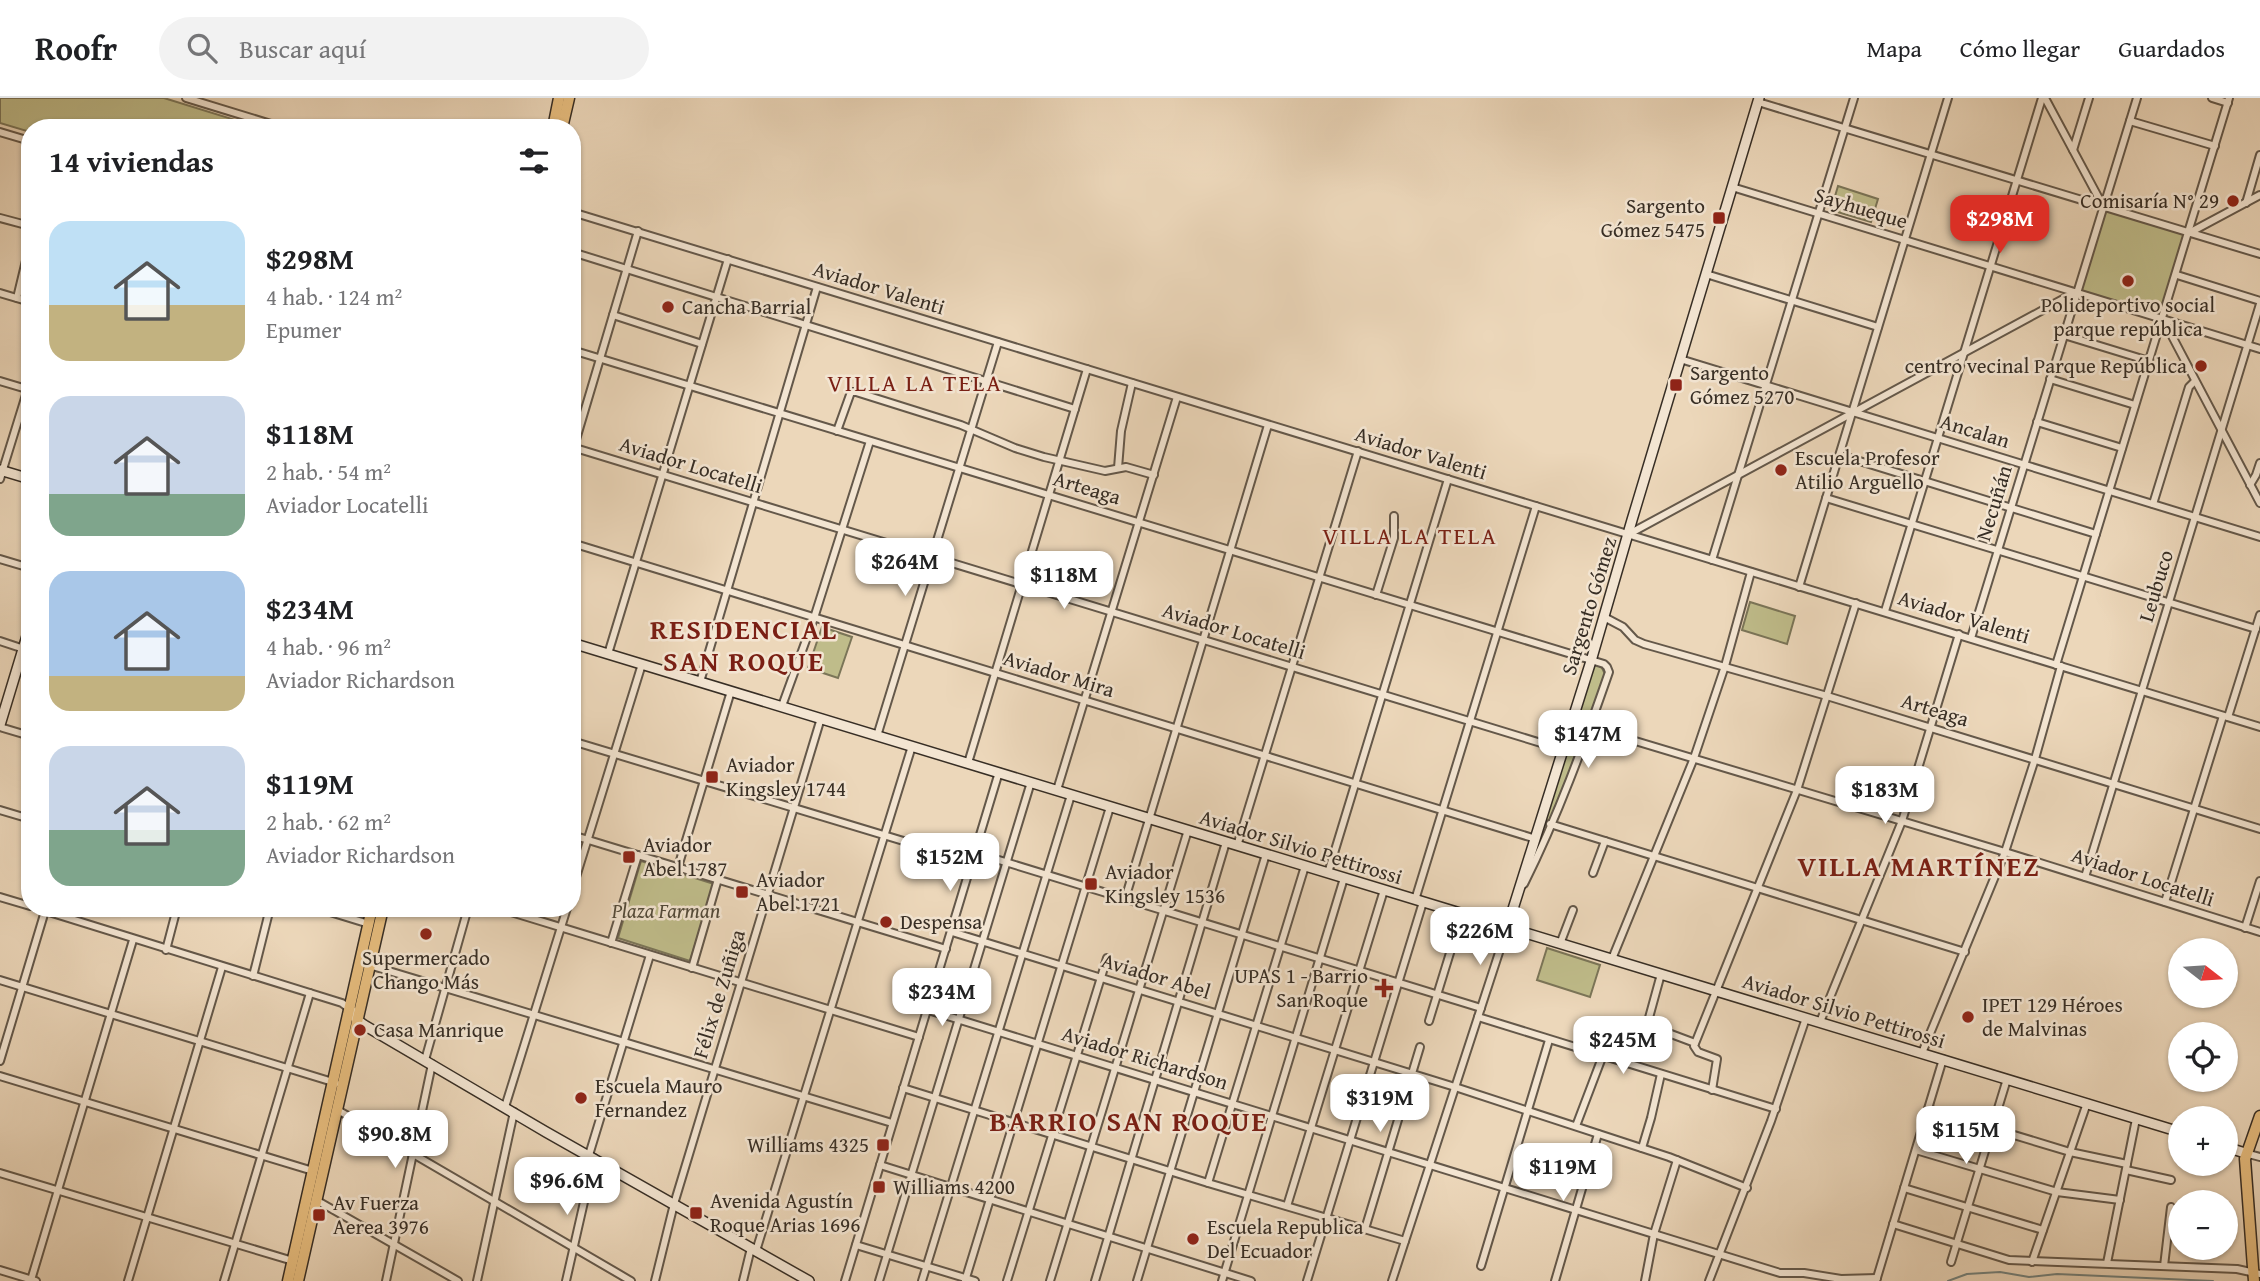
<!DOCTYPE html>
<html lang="es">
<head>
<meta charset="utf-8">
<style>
  body { margin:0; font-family:"Gentium Book Plus",serif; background:#f2f2f2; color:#202124; height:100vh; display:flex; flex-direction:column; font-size:26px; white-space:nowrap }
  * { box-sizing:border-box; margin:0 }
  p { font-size:23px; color:#757577 }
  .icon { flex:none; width:38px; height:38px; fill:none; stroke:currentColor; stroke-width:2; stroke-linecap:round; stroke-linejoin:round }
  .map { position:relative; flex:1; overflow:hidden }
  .sheet { position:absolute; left:21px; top:21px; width:560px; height:798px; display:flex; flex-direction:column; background:#fff; border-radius:28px; box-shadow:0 2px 5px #0004 }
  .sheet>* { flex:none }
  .needle { width:46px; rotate:107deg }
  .tools { position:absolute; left:2168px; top:840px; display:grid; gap:14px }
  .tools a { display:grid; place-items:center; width:70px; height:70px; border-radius:50%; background:#fff; box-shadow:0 2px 5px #0004; font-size:35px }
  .price { position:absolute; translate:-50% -60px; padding:0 16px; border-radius:14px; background:#fff; color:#222; font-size:23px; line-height:46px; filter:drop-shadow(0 2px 4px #0008) }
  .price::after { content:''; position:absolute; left:50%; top:42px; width:21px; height:16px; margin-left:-10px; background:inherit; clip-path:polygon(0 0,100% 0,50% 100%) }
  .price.on { background:#d93025; color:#fff }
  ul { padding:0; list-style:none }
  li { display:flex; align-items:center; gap:21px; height:175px; padding:0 28px }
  li span { display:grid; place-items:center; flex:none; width:196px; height:140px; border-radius:21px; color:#555 }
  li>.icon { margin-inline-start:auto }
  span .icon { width:84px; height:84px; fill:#fffc; stroke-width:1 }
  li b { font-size:30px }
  h2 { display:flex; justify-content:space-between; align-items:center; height:84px; padding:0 28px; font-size:30px }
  header { display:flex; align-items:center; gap:42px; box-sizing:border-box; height:98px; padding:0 35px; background:#fff; border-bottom:2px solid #e0e0e0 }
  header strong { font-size:33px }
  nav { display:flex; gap:38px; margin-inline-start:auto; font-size:24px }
  .search { width:490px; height:63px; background:#f2f2f2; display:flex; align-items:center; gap:18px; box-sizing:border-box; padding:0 24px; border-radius:38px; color:#757577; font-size:26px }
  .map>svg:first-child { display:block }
</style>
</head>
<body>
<header>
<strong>Roofr</strong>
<div class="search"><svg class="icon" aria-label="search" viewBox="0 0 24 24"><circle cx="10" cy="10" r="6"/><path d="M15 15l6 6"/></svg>Buscar aquí</div>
<nav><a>Mapa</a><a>Cómo llegar</a><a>Guardados</a></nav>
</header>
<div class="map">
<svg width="2260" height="1183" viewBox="0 0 2260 1183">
  <rect width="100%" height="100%" fill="#ecd7ba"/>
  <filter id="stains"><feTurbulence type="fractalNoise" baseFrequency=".00286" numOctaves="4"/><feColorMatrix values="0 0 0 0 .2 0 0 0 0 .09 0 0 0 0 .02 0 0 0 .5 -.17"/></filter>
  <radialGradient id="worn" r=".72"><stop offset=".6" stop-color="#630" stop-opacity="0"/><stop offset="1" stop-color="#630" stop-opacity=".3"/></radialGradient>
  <!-- green -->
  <g fill="#bfbc8a" stroke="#7b7558" stroke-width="2">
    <path d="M 0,0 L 164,0 L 261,30 L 30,30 L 30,34 L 0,25 Z"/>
    <path d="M 1838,88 L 1878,101 L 1871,124 L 1831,112 Z"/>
    <path d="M 2103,108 L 2189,135 L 2163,221 L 2077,194 Z"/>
    <path d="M 1750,504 L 1795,518 L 1787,546 L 1742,532 Z"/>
    <path d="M 822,529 L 852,539 L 838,580 L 808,570 Z"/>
    <path d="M 1594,565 L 1602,570 L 1605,576 L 1588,627 L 1576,622 Z"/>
    <path d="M 1573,629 L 1586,632 L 1550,724 L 1545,721 Z"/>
    <path d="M 641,763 L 714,786 L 690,863 L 618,840 Z"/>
    <path d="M 1547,850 L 1600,867 L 1590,899 L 1537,882 Z"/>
  </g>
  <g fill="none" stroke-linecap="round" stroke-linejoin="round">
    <!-- stream -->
    <path stroke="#72817d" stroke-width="2" d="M 1948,1183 L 1967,1176 L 2000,1174 L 2029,1179 L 2057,1176 L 2213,1183"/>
    <defs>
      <g id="street">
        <path d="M 186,0 L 284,30"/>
        <path d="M 2045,0 L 2103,108"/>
        <path d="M 2212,0 L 2228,5"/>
        <path d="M 1758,4 L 2260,156"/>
        <path d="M 2130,23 L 2215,48"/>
        <path d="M 0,34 L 30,43"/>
        <path d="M 2073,52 L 2089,0"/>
        <path d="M 1732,89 L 2260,251"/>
        <path d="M 2246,105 L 2260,57"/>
        <path d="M 572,114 L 2260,629"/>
        <path d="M 0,120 L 30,128"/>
        <path d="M 2189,135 L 2260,97"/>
        <path d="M 572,154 L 1075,311"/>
        <path d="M 1706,176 L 1878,229"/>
        <path d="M 2177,177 L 2260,203"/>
        <path d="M 0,195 L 30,204"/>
        <path d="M 17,200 L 30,146"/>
        <path d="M 613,217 L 702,246"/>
        <path d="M 2163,221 L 2260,405"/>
        <path d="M 2064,237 L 2149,263"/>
        <path d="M 572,252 L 1604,566 L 1607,569 L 1609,574 C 1584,646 1558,718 1524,786"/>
        <path d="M 1680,261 L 2260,439"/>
        <path d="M 2050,281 L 2135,307"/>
        <path d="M 0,283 L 30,292"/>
        <path d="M 2037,324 L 2122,350"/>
        <path d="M 837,333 L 851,294 L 856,294 L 961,327 L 1015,350 L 1044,359 L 1105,373 L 1126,369 L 1154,377"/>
        <path d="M 572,349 L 1564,652"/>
        <path d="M 572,355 L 638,133"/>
        <path d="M 1840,357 L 2096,436"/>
        <path d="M 1118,370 L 1121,333 L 1132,285"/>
        <path d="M 0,381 L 30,284"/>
        <path d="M 2250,387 L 2256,377 L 2260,365"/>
        <path d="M 1826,400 L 2256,531"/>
        <path d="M 2153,406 L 2189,289 L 2195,283"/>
        <path d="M 1629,436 L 2076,194"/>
        <path d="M 572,445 L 1536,741"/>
        <path d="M 0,461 L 30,470"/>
        <path d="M 1712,462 L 1854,0"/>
        <path d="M 1799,489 L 1948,0"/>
        <path d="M 1376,497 L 1394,440 L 1394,418"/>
        <path d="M 1885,513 L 2042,0"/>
        <path d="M 1604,519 L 1623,529 L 1635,542 L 1644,546 L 1827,598 L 2260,731"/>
        <path d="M 1971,540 L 2137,0"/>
        <path d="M 0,543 L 30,553"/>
        <path d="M 608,556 L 728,161"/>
        <path d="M 2056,567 L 2229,0"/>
        <path d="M 700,584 L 817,189"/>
        <path d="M 782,608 L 814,520 L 870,343"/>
        <path d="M 2228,619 L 2260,517"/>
        <path d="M 1572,624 L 2005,754 L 2260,834"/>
        <path d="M 0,629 L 30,638"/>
        <path d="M 877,638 L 998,244"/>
        <path d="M 572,643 L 973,764"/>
        <path d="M 968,665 L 1087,271"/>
        <path d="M 1057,692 L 1177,299"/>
        <path d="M 0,712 L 30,721"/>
        <path d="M 1550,726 L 1965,854"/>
        <path d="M 572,737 L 946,851"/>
        <path d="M 1237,748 L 1358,353"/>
        <path d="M 976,755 L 1481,910"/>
        <path d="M 678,769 L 731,593"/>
        <path d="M 1328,775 L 1448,381"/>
        <path d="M 1593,775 L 1605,743"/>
        <path d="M 2085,779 L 2260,206"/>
        <path d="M 572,792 L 642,566"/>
        <path d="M 0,799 L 30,808"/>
        <path d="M 1125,801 L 1268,327"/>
        <path d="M 1415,802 L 1536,408"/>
        <path d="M 2165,804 L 2223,618"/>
        <path d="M 36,810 L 342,905 L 350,911"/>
        <path d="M 317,810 L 369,826"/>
        <path d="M 498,810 L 919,939"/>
        <path d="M 2245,830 L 2260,783"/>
        <path d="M 952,834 L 1455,989 L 1669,1059 L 1747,1090"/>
        <path d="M 611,845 L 638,757"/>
        <path d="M 1560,846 L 1573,812"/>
        <path d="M 166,852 L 177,810"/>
        <path d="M 1612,861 L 1694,660 L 1725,568 L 1751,474"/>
        <path d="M 369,867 L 892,1025"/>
        <path d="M 692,870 L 718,781"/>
        <path d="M 1661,876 L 1647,927 L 1695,945"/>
        <path d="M 253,878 L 270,810"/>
        <path d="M 0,882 L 336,985"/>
        <path d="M 928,912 L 1780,1175 L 1804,1175 L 1841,1181 L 1877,1180"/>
        <path d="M 1478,919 L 1776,1011"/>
        <path d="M 1429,923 L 1462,816"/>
        <path d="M 1820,924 L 1902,723 L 1959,536"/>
        <path d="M 1922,955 L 2005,754 L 2035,661 L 2061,568"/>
        <path d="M 425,962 L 468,810"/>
        <path d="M 0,963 L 45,813"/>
        <path d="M 0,978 L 313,1073"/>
        <path d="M 903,990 L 1208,1085 L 1405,1143"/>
        <path d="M 1712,992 L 1717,961 L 1698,954 L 1694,948 L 1797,692 L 1856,505"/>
        <path d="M 505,1009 L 567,810"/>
        <path d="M 336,1011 L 631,1183"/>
        <path d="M 1928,1011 L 2070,1054 L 2127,1066"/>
        <path d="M 1576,1028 L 1603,957"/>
        <path d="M 1642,1050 L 1651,1020 L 1661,976"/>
        <path d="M 1916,1052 L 2057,1094 L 2120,1102"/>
        <path d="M 2245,1055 L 2260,1059"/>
        <path d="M 589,1057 L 650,857"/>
        <path d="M 880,1067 L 1251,1183"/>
        <path d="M 2126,1072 L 2171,1082"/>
        <path d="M 0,1075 L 293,1163"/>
        <path d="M 1208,1085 L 1305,768"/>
        <path d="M 1904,1090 L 2043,1132"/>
        <path d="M 316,1102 L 458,1183"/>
        <path d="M 1287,1108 L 1384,792"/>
        <path d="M 1893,1126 L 2009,1162 L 2237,1171 L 2260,1176"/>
        <path d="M 1365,1131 L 1420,949"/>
        <path d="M 856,1147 L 975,1183"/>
        <path d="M 756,1153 L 912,648"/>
        <path d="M 1951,1164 L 2007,981"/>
        <path d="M 2032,1164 L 2087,1005"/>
        <path d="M 2107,1165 L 2136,1021"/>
        <path d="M 1481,1168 L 1549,942"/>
        <path d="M 2164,1168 L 2171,1109"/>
        <path d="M 0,1172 L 36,1183"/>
        <path d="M 31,1182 L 133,842"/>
        <path d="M 128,1183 L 222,869"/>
        <path d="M 224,1183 L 310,895"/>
        <path d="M 386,1183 L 432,966"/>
        <path d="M 477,1183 L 514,1014"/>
        <path d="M 566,1183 L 594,1060"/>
        <path d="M 655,1183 L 674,1106 L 821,620"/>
        <path d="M 743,1183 L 751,1150"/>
        <path d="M 845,1183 L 999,674"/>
        <path d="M 879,1183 L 1031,684"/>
        <path d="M 922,1183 L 1071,697"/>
        <path d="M 965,1183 L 1110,709"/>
        <path d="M 1007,1183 L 1107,860"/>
        <path d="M 1050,1183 L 1188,732"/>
        <path d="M 1095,1183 L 1226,744"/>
        <path d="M 1137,1183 L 1266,756"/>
        <path d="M 1222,1183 L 1344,780"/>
        <path d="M 1307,1183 L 1423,804"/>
        <path d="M 1392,1183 L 1507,830"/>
        <path d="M 1555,1183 L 1598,1036"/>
        <path d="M 1645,1183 L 1654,1136 L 1677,1062"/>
        <path d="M 1709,1183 L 1771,1023 L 1806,920"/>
        <path d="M 1876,1183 L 1943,961"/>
      </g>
      <g id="secondary">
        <path d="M 0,372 L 30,381"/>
        <path d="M 572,545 L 2180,1034"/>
        <path d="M 0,627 L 30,528"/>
        <path d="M 1507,830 L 1591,563 L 1632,422 L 1759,0"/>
        <path d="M 350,911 L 357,922 L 364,927 L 546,1034 L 809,1183"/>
        <path d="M 2226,1049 L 2245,1055"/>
      </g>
      <g id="primary">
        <path d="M 553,30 L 559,0"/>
        <path d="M 562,30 L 569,0"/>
        <path d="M 288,1183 L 372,810"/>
        <path d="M 298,1183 L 383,810"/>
        <path d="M 2254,1183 L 2245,1061 L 2260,1018"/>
      </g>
    </defs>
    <!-- street casing -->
    <use href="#street" stroke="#64584a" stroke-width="10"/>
    <!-- secondary casing -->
    <use href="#secondary" stroke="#372e25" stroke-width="12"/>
    <!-- primary casing -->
    <use href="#primary" stroke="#372e25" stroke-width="13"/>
    <!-- street -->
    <use href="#street" stroke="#f3e5d2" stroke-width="6"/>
    <!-- secondary -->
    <use href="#secondary" stroke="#f3e5d2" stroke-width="9"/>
    <!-- primary -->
    <use href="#primary" stroke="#e6bc7d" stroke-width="10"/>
  </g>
  <!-- markers -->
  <g fill="#8f2418" stroke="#f3e5d2" stroke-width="2.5">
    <circle cx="2233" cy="103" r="7"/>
    <rect x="1712" y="113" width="14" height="14" rx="3.5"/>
    <circle cx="2128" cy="183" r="7"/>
    <circle cx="668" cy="209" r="7"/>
    <circle cx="2201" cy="268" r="7"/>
    <rect x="1669" y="280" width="14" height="14" rx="3.5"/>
    <circle cx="1781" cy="372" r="7"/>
    <rect x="705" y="672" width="14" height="14" rx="3.5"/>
    <rect x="622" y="752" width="14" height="14" rx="3.5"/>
    <rect x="1084" y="779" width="14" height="14" rx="3.5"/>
    <rect x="735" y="787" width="14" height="14" rx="3.5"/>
    <circle cx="886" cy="824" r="7"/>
    <circle cx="426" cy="836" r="7"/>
    <path d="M1380.5 879.5h7v7h7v7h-7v7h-7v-7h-7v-7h7z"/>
    <circle cx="1968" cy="919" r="7"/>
    <circle cx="360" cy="932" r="7"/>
    <circle cx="581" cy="1000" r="7"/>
    <rect x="876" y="1040" width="14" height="14" rx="3.5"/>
    <rect x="872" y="1082" width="14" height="14" rx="3.5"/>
    <rect x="689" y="1108" width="14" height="14" rx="3.5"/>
    <rect x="312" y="1110" width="14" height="14" rx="3.5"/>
    <circle cx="1193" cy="1141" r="7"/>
  </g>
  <g text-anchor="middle" stroke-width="5" stroke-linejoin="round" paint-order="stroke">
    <!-- poi labels -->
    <g font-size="21" fill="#372e25" stroke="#f3e5d2" text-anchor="start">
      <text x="2219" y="110" text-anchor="end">Comisaría N° 29</text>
      <text x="1705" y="115" text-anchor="end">Sargento<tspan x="1705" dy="24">Gómez 5475</tspan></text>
      <text x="2128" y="214" text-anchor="middle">Polideportivo social<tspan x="2128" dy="24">parque república</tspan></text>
      <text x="682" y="216">Cancha Barrial</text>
      <text x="2187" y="275" text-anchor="end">centro vecinal Parque República</text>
      <text x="1690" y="282">Sargento<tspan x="1690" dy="24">Gómez 5270</tspan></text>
      <text x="1795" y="367">Escuela Profesor<tspan x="1795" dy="24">Atilio Arguello</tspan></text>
      <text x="726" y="674">Aviador<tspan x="726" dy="24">Kingsley 1744</tspan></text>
      <text x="643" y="754">Aviador<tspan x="643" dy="24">Abel 1787</tspan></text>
      <text x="1105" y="781">Aviador<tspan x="1105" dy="24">Kingsley 1536</tspan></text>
      <text x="756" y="789">Aviador<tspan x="756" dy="24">Abel 1721</tspan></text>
      <text x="900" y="831">Despensa</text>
      <text x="426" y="867" text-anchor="middle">Supermercado<tspan x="426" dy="24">Chango Más</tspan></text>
      <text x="1368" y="885" text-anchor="end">UPAS 1 - Barrio<tspan x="1368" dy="24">San Roque</tspan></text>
      <text x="1982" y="914">IPET 129 Héroes<tspan x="1982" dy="24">de Malvinas</tspan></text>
      <text x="374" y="939">Casa Manrique</text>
      <text x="595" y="995">Escuela Mauro<tspan x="595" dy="24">Fernandez</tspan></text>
      <text x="869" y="1054" text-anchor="end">Williams 4325</text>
      <text x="893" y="1096">Williams 4200</text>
      <text x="710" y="1110">Avenida Agustín<tspan x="710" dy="24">Roque Arias 1696</tspan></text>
      <text x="333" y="1112">Av Fuerza<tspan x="333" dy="24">Aerea 3976</tspan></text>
      <text x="1207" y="1136">Escuela Republica<tspan x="1207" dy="24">Del Ecuador</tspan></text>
    </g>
    <!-- street labels -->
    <g font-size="21" fill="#372e25" stroke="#f3e5d2">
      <text transform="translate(1861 110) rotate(17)" y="7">Sayhueque</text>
      <text transform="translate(879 190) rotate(17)" y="7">Aviador Valenti</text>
      <text transform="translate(1975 333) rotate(17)" y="7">Ancalan</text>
      <text transform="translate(1421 355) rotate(17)" y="7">Aviador Valenti</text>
      <text transform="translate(691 367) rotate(17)" y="7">Aviador Locatelli</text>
      <text transform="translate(1087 390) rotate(17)" y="7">Arteaga</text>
      <text transform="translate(1994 405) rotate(-73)" y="7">Necuñán</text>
      <text transform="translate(2156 488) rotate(-73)" y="7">Leubuco</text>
      <text transform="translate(1589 508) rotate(-73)" y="7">Sargento Gómez</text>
      <text transform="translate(1964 519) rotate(17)" y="7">Aviador Valenti</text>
      <text transform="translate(1234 533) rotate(17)" y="7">Aviador Locatelli</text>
      <text transform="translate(1059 576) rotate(17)" y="7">Aviador Mira</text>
      <text transform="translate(1935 612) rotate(17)" y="7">Arteaga</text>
      <text transform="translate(1301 749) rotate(17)" y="7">Aviador Silvio Pettirossi</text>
      <text transform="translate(2143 779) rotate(18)" y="7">Aviador Locatelli</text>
      <text transform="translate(1156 878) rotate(17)" y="7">Aviador Abel</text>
      <text transform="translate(719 896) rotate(-73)" y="7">Félix de Zuñiga</text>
      <text transform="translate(1844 913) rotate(17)" y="7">Aviador Silvio Pettirossi</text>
      <text transform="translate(1145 960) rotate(17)" y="7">Aviador Richardson</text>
    </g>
    <!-- park labels -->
    <g font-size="21" font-style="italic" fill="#524a39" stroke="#f3e5d2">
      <text x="666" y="820">Plaza Farman</text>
    </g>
    <!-- quarter labels -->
    <g font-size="24" letter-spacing="2" fill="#7a1f14" stroke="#f3e5d2">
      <text x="915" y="293">VILLA LA TELA</text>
      <text x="1410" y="446">VILLA LA TELA</text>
    </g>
    <!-- district labels -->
    <g font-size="28" font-weight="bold" letter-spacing="2" fill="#7a1f14" stroke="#f3e5d2">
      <text x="744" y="541">RESIDENCIAL<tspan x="744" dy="32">SAN ROQUE</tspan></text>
      <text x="1919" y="778">VILLA MARTÍNEZ</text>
      <text x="1129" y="1033">BARRIO SAN ROQUE</text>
    </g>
  </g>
  <rect width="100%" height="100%" filter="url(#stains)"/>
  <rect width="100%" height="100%" fill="url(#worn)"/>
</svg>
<div class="tools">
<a><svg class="needle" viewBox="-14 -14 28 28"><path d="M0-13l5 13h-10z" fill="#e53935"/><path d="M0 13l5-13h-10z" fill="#757577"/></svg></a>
<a><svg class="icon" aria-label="locate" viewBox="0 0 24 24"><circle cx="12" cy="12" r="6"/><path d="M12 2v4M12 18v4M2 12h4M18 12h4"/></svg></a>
<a>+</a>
<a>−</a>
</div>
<b class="price on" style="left:2000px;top:157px">$298M</b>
<b class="price" style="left:905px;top:500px">$264M</b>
<b class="price" style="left:1064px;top:513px">$118M</b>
<b class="price" style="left:1588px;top:672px">$147M</b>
<b class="price" style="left:1885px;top:728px">$183M</b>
<b class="price" style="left:950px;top:795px">$152M</b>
<b class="price" style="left:1480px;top:869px">$226M</b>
<b class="price" style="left:942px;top:930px">$234M</b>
<b class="price" style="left:1623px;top:978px">$245M</b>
<b class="price" style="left:1380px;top:1036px">$319M</b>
<b class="price" style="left:1966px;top:1068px">$115M</b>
<b class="price" style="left:395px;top:1072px">$90.8M</b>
<b class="price" style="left:1563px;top:1105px">$119M</b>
<b class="price" style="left:567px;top:1119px">$96.6M</b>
<section class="sheet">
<h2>14 viviendas<svg class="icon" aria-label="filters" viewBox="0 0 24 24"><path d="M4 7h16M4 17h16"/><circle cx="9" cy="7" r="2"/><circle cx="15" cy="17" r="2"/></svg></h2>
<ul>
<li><span style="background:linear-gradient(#bfe0f5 60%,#c2b280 0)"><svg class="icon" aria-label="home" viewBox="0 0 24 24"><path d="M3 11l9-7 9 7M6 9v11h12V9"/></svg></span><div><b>$298M</b><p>4 hab. · 124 m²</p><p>Epumer</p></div></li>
<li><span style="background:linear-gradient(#c9d6e8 70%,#7fa58c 0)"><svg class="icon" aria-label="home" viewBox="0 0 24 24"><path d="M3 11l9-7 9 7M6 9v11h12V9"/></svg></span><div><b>$118M</b><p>2 hab. · 54 m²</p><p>Aviador Locatelli</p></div></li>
<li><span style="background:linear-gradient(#a9c7e8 75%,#c2b280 0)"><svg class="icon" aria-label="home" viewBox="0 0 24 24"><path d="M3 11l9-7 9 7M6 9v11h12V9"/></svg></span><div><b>$234M</b><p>4 hab. · 96 m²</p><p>Aviador Richardson</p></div></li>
<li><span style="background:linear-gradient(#c9d6e8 60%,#7fa58c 0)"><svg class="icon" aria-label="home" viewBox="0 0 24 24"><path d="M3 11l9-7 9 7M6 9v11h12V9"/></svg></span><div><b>$119M</b><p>2 hab. · 62 m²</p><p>Aviador Richardson</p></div></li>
</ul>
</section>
</div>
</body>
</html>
